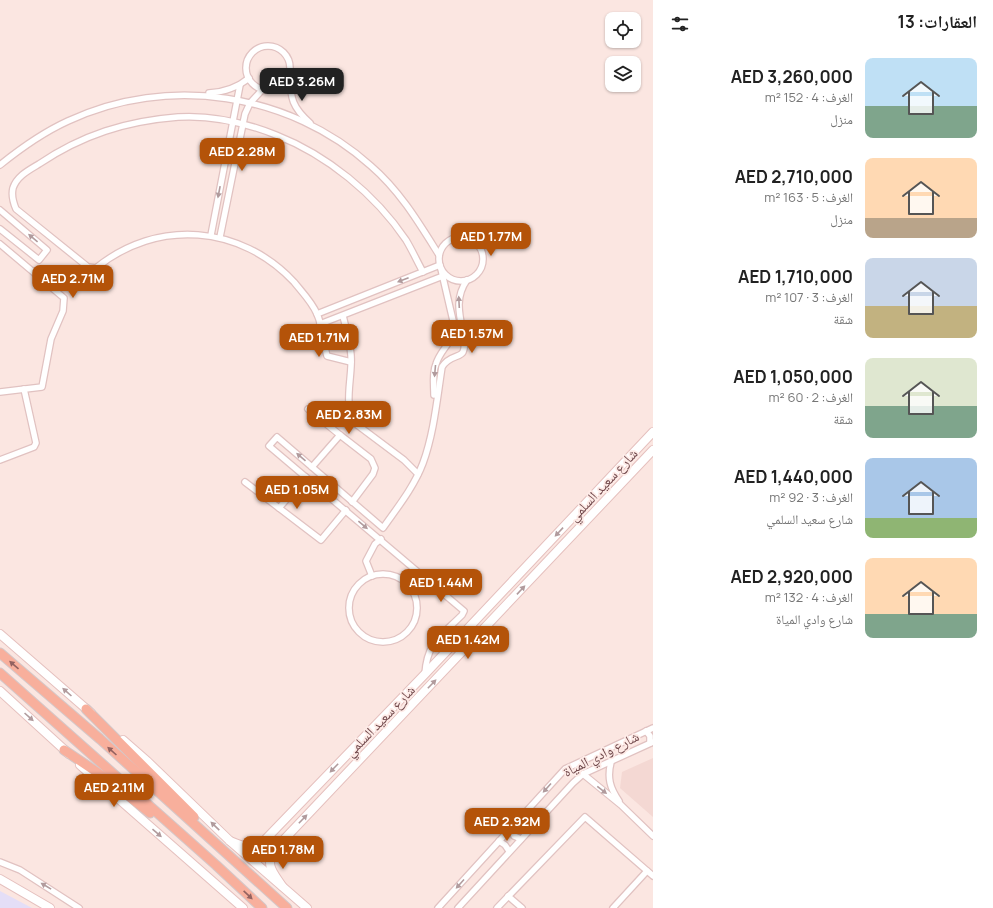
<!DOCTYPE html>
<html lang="ar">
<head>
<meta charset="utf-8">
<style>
  body { margin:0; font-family:Manrope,"Noto Naskh Arabic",sans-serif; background:#f2f2f2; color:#222; direction:rtl; height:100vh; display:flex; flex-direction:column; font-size:15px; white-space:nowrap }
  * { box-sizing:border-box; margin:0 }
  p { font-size:13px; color:#767676 }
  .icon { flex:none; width:22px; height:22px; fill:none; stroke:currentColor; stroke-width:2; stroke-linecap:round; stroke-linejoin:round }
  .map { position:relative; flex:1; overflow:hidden; direction:ltr }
  .panel { display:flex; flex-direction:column; background:#fff; width:340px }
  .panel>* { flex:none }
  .buttons { position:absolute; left:605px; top:12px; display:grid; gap:8px }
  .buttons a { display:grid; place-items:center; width:36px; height:36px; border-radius:8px; background:#fff; box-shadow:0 1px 3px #0004; font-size:20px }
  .price { position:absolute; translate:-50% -34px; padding:0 9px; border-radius:8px; background:#b45309; color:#fff; font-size:13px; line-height:26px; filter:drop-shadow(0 1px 2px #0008) }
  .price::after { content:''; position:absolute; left:50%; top:24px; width:12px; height:9px; margin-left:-6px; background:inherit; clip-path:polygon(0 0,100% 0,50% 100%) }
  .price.current { background:#222; color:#fff }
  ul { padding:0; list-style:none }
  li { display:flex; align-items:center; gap:12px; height:100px; padding:0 16px }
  li span { display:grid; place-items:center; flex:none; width:112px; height:80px; border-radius:8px; color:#555 }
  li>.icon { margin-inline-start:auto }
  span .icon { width:48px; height:48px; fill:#fffc; stroke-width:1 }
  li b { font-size:17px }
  h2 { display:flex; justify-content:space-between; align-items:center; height:48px; padding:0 16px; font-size:17px }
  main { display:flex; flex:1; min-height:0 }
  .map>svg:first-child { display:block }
</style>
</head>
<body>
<main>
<section class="panel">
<h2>العقارات: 13<svg class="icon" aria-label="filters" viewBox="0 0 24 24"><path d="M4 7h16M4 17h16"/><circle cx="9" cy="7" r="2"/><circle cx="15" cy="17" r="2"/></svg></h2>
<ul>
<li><span style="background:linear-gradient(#bfe0f5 60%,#7fa58c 0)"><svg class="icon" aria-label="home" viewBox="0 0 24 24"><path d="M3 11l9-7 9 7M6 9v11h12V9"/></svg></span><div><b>AED 3,260,000</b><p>الغرف: 4 · 152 m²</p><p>منزل</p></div></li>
<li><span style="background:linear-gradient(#ffd9b3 75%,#b9a48a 0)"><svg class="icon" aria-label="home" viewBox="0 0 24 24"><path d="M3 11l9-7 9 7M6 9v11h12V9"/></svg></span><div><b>AED 2,710,000</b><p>الغرف: 5 · 163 m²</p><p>منزل</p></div></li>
<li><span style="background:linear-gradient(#c9d6e8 60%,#c2b280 0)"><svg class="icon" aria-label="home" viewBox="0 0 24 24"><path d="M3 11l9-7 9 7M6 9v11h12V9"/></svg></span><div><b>AED 1,710,000</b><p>الغرف: 3 · 107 m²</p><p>شقة</p></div></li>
<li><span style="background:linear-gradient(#dfe7d0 60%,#7fa58c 0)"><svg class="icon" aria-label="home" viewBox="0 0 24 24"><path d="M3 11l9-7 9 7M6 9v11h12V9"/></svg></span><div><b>AED 1,050,000</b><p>الغرف: 2 · 60 m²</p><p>شقة</p></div></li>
<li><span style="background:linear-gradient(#a9c7e8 75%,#8fb573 0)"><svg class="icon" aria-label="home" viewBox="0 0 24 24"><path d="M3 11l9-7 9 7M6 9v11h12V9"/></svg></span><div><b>AED 1,440,000</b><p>الغرف: 3 · 92 m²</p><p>شارع سعيد السلمي</p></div></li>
<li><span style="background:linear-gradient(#ffd9b3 70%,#7fa58c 0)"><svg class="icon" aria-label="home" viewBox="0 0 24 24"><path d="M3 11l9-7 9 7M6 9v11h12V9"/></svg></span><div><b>AED 2,920,000</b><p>الغرف: 4 · 132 m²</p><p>شارع وادي المياة</p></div></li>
</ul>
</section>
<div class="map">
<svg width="653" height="908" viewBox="0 0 653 908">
  <rect width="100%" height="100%" fill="#fbe6e1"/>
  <!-- residential -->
  <path fill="#f4d8d3" d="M 653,758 L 653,817 L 620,788 L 622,772 Z"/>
  <!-- education -->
  <path fill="#e4def7" d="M 0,891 L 32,908 L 0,908 Z"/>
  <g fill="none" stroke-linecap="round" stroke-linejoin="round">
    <defs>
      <g id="street">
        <circle cx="268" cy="68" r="22"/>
        <path d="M 289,75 C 291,99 292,107 310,123"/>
        <path d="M 209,93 C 224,92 237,88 249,78"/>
        <path d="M 0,165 C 21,148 44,132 68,121 C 168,74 290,93 371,166 C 400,191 419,223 439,255"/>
        <path d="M 0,210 L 47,250 L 39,260 L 0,229"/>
        <path d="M 211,235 L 240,85"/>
        <path d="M 220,237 L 245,114 L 250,103 L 263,89"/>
        <circle cx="461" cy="259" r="22"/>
        <path d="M 0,244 L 64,298 L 63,311 L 51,339 L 42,387 L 0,392"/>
        <path d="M 317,314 L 440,265"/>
        <path d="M 343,316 C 346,328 350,342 351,355 C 353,377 342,406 356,424 L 404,460 L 418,474"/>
        <path d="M 320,324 L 443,276"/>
        <path d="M 351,362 L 327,356 C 323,342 323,327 317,314 C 312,302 302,292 294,282 C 241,225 157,218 96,268 L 88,267 L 16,209 C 13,202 11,196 13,188 C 17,176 29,170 39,164 C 82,135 126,121 178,117 C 210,115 246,123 276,135 C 327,155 375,194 406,240 C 412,250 417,261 423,272"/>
        <path d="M 434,395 C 434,385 432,373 436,364 C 441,348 453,344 454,325 L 441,269"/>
        <path d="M 308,409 L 340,435 L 312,467"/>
        <path d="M 340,435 L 371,459 L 375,468 L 373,474 L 352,502"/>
        <path d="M 0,460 L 34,447 L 36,443 L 24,389"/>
        <path d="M 245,482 L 321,540 L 346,510"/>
        <path d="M 279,508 L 306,477"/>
        <circle cx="383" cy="608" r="34"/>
        <path d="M 372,576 L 366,561 L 375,544 L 381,539"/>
        <path d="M 425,674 C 427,642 441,636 462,615 L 464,611 L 269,446 L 277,437 L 383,528 C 397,508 414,487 423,463 C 434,433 437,399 442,367 C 449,355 460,358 463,352 C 466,346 464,339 463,333 C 459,313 455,297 467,280"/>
        <path d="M 646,731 L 650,736 L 650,743"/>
        <path d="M 611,762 C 607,778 610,788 619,801"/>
        <path d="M 583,774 L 621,805 L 653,836"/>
        <path d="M 511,828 L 514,836 L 521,839"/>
        <path d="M 499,841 L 505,845 L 509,851"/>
        <path d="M 0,862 L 20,870 L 79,908"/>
        <path d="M 508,896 L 522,908"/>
        <path d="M 438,908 L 565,769 L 653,728"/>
        <path d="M 458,908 L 573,783 L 583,774 L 653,742"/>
        <path d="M 497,908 L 585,817 L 653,876"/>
        <path d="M 613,908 L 647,871"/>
      </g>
      <g id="secondary">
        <path d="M 0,634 L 91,713"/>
        <path d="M 0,691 L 69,754"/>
        <path d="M 123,740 L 147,761 L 230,841 L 307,908"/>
        <path d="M 80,765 L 243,908"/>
        <path d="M 230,841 C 240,845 248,849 260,845 L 425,674 L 653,432"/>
        <path d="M 0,879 L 50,908"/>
        <path d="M 282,886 C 273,872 265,866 274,850 L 653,450"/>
      </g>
      <g id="primary">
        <path d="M 0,653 L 100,739 L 287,908"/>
        <path d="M 0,673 L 216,865 L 262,908"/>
        <path d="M 86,709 L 194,817"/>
        <path d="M 64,750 L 104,777 L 150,813"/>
      </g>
    </defs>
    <!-- street casing -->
    <use href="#street" stroke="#e1c2c1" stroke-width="8"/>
    <!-- secondary casing -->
    <use href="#secondary" stroke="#e5c0be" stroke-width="10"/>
    <!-- primary casing -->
    <use href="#primary" stroke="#d4c8c9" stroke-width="11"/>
    <!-- street -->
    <use href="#street" stroke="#fff" stroke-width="5.5"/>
    <!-- secondary -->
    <use href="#secondary" stroke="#fff" stroke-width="8"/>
    <!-- primary -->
    <use href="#primary" stroke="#f8af9c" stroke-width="9"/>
  </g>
  <!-- one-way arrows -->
  <defs><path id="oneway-solid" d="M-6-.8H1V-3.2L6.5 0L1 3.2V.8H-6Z"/></defs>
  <g fill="#b19b9d">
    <use href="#oneway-solid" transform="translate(219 192) rotate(101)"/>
    <use href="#oneway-solid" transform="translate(33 238) rotate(-140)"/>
    <use href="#oneway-solid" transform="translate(403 280) rotate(159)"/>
    <use href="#oneway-solid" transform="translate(459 302) rotate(-93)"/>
    <use href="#oneway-solid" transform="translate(435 371) rotate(95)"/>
    <use href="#oneway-solid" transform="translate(301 457) rotate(-139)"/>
    <use href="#oneway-solid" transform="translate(363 525) rotate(40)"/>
    <use href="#oneway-solid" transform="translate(559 532) rotate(133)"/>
    <use href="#oneway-solid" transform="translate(521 590) rotate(-47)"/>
    <use href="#oneway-solid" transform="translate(432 684) rotate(-46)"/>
    <use href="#oneway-solid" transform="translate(67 692) rotate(-138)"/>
    <use href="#oneway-solid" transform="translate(29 717) rotate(42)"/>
    <use href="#oneway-solid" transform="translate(334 768) rotate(134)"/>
    <use href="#oneway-solid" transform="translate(547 788) rotate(132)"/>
    <use href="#oneway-solid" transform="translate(602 790) rotate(38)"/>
    <use href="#oneway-solid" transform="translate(303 819) rotate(-46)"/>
    <use href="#oneway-solid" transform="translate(215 826) rotate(-136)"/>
    <use href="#oneway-solid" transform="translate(157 833) rotate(41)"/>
    <use href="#oneway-solid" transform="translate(460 884) rotate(132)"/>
    <use href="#oneway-solid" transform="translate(46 886) rotate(-149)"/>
  </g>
  <g fill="#936260">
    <use href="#oneway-solid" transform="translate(14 665) rotate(-139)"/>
    <use href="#oneway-solid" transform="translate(112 751) rotate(-138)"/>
    <use href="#oneway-solid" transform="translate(248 895) rotate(43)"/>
  </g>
  <g text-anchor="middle" stroke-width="3.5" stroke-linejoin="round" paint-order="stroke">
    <!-- street labels -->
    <g font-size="14" fill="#71494c" stroke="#feebe7">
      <text transform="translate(603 485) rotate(-47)" y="5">شارع سعيد السلمي</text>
      <text transform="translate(380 721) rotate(-46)" y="5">شارع سعيد السلمي</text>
      <text transform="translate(601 754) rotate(-27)" y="5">شارع وادي المياة</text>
    </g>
  </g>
</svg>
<div class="buttons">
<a><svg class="icon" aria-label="locate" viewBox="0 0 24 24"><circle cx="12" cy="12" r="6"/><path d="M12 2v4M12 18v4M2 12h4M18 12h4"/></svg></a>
<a><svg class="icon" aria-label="layers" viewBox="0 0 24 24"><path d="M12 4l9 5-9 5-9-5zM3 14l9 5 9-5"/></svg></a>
</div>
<b class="price current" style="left:302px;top:102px">AED 3.26M</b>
<b class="price" style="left:242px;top:172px">AED 2.28M</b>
<b class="price" style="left:491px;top:257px">AED 1.77M</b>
<b class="price" style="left:73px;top:299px">AED 2.71M</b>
<b class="price" style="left:472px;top:354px">AED 1.57M</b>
<b class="price" style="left:319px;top:358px">AED 1.71M</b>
<b class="price" style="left:349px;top:435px">AED 2.83M</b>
<b class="price" style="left:297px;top:510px">AED 1.05M</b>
<b class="price" style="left:441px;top:603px">AED 1.44M</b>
<b class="price" style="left:468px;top:660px">AED 1.42M</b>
<b class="price" style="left:114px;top:808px">AED 2.11M</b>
<b class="price" style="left:507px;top:842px">AED 2.92M</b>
<b class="price" style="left:283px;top:870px">AED 1.78M</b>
</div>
</main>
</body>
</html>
